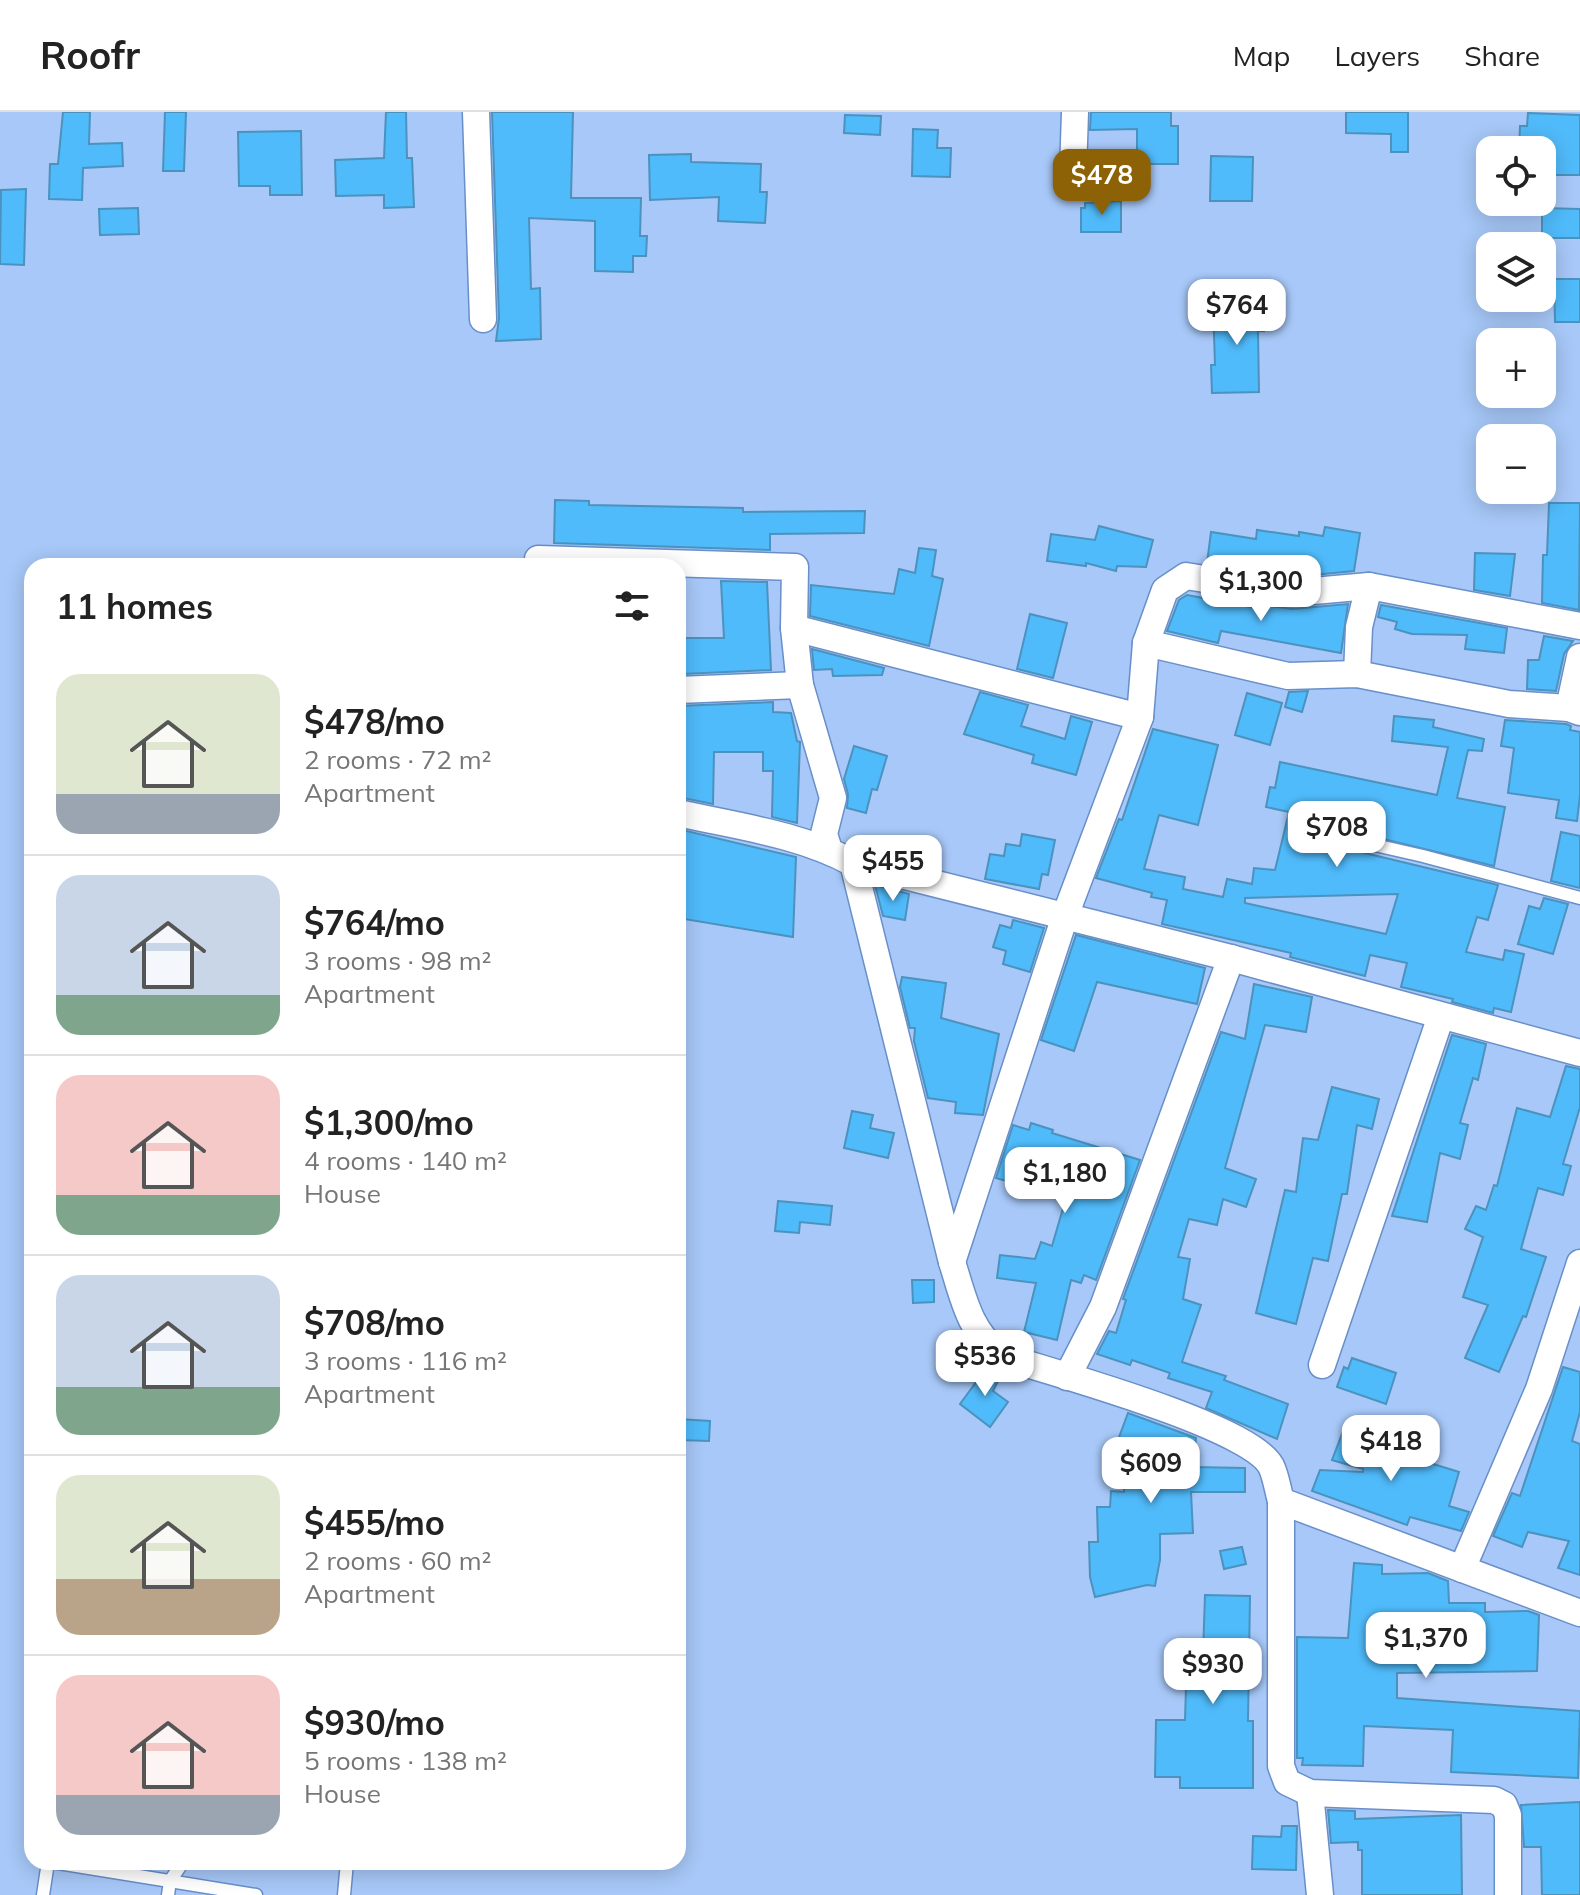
<!DOCTYPE html>
<html lang="en">
<head>
<meta charset="utf-8">
<style>
  body { margin:0; font-family:Mulish,sans-serif; background:#f6f6f6; color:#222; height:100vh; display:flex; flex-direction:column; font-size:30px; white-space:nowrap }
  * { box-sizing:border-box; margin:0 }
  p { font-size:26px; color:#767676 }
  .icon { flex:none; width:44px; height:44px; fill:none; stroke:currentColor; stroke-width:2; stroke-linecap:round; stroke-linejoin:round }
  .map { position:relative; flex:1; overflow:hidden }
  .drawer { position:absolute; left:24px; top:446px; width:662px; height:1312px; display:flex; flex-direction:column; background:#fff; border-radius:24px; box-shadow:0 4px 20px #0003 }
  .drawer>* { flex:none }
  .controls { position:absolute; left:1476px; top:24px; display:grid; gap:16px }
  .controls a { display:grid; place-items:center; width:80px; height:80px; border-radius:16px; background:#fff; box-shadow:0 4px 20px #0003; font-size:40px }
  .price { position:absolute; translate:-50% -68px; padding:0 18px; border-radius:16px; background:#fff; color:#222; font-size:26px; line-height:52px; filter:drop-shadow(0 2px 4px #0008) }
  .price::after { content:''; position:absolute; left:50%; top:48px; width:24px; height:18px; margin-left:-12px; background:inherit; clip-path:polygon(0 0,100% 0,50% 100%) }
  .price.active { background:#8d6207; color:#fff }
  ul { padding:0; list-style:none }
  li { display:flex; align-items:center; gap:24px; height:200px; padding:0 32px }
  li+li { border-top:2px solid #e0e0e0 }
  li span { display:grid; place-items:center; flex:none; width:224px; height:160px; border-radius:24px; color:#555 }
  li>.icon { margin-inline-start:auto }
  span .icon { width:96px; height:96px; fill:#fffc; stroke-width:1 }
  li b { font-size:34px }
  h2 { display:flex; justify-content:space-between; align-items:center; height:96px; padding:0 32px; font-size:34px }
  header { display:flex; align-items:center; gap:48px; box-sizing:border-box; height:112px; padding:0 40px; background:#fff; border-bottom:2px solid #e0e0e0 }
  header strong { font-size:38px }
  nav { display:flex; gap:44px; margin-inline-start:auto; font-size:28px }
  .map>svg:first-child { display:block }
</style>
</head>
<body>
<header>
<strong>Roofr</strong>
<nav><a>Map</a><a>Layers</a><a>Share</a></nav>
</header>
<div class="map">
<svg width="1580" height="1783" viewBox="0 0 1580 1783">
  <rect width="100%" height="100%" fill="#a7c8f8"/>
  <!-- building -->
  <g fill="#50bbfb" stroke="#4b92be" stroke-width="2" fill-rule="evenodd">
    <path d="M 63,0 L 90,0 L 89,32 L 122,31 L 123,54 L 83,56 L 82,88 L 49,87 L 50,52 L 58,52 Z"/>
    <path d="M 165,0 L 186,0 L 184,59 L 163,59 Z"/>
    <path d="M 386,0 L 406,0 L 407,46 L 412,46 L 414,95 L 384,96 L 384,83 L 336,84 L 335,48 L 384,46 Z"/>
    <path d="M 492,0 L 573,0 L 571,86 L 641,86 L 640,124 L 647,124 L 646,144 L 633,144 L 633,160 L 595,159 L 595,109 L 529,106 L 531,177 L 540,176 L 541,227 L 496,229 L 499,206 Z"/>
    <path d="M 1091,0 L 1171,0 L 1171,14 L 1178,14 L 1178,52 L 1137,52 L 1137,17 L 1090,18 Z"/>
    <path d="M 1346,0 L 1408,0 L 1408,40 L 1391,40 L 1391,22 L 1346,21 Z"/>
    <path d="M 1528,1 L 1580,3 L 1580,63 L 1542,63 L 1542,38 L 1519,38 L 1520,14 L 1527,14 Z"/>
    <path d="M 845,3 L 881,4 L 880,23 L 844,21 Z"/>
    <path d="M 913,17 L 938,18 L 937,36 L 951,36 L 950,65 L 912,64 Z"/>
    <path d="M 301,19 L 302,83 L 270,83 L 270,74 L 239,74 L 238,20 Z"/>
    <path d="M 691,42 L 691,50 L 761,52 L 760,80 L 767,80 L 765,111 L 718,109 L 719,85 L 650,88 L 649,43 Z"/>
    <path d="M 1211,44 L 1253,45 L 1252,89 L 1210,89 Z"/>
    <path d="M 26,77 L 24,153 L 0,152 L 1,78 Z"/>
    <path d="M 1121,89 L 1121,120 L 1081,120 L 1081,96 L 1085,96 L 1085,91 Z"/>
    <path d="M 138,96 L 139,122 L 100,123 L 99,97 Z"/>
    <path d="M 1542,96 L 1580,97 L 1580,126 L 1542,126 Z"/>
    <path d="M 1554,167 L 1580,167 L 1580,210 L 1555,210 Z"/>
    <path d="M 1263,190 L 1264,219 L 1258,219 L 1259,280 L 1212,281 L 1211,253 L 1215,253 L 1213,192 Z"/>
    <path d="M 555,388 L 589,389 L 589,393 L 743,396 L 743,400 L 865,399 L 864,421 L 770,422 L 770,438 L 554,431 Z"/>
    <path d="M 1549,391 L 1580,391 L 1579,498 L 1542,491 L 1543,443 L 1547,443 Z"/>
    <path d="M 1099,414 L 1153,428 L 1146,455 L 1117,454 L 1116,459 L 1086,451 L 1086,454 L 1047,449 L 1051,422 L 1095,428 Z"/>
    <path d="M 1325,415 L 1360,421 L 1354,459 L 1292,465 L 1273,462 L 1274,459 L 1207,451 L 1211,420 L 1256,427 L 1257,418 L 1299,424 L 1299,420 L 1323,424 Z"/>
    <path d="M 919,436 L 936,438 L 932,464 L 943,467 L 929,534 L 810,504 L 811,473 L 894,482 L 899,457 L 915,461 Z"/>
    <path d="M 1475,441 L 1515,442 L 1510,484 L 1474,478 Z"/>
    <path d="M 721,469 L 767,470 L 771,558 L 683,562 L 683,526 L 724,526 Z"/>
    <path d="M 1187,483 L 1262,497 L 1263,493 L 1292,497 L 1348,492 L 1341,541 L 1221,519 L 1218,531 L 1167,519 L 1179,488 Z"/>
    <path d="M 1381,493 L 1507,516 L 1504,541 L 1465,537 L 1467,523 L 1412,522 L 1395,517 L 1397,510 L 1378,505 Z"/>
    <path d="M 1030,502 L 1067,511 L 1053,566 L 1017,557 Z"/>
    <path d="M 1544,524 L 1573,529 L 1564,542 L 1556,579 L 1527,577 L 1528,548 L 1539,548 Z"/>
    <path d="M 812,537 L 884,556 L 882,563 L 833,564 L 832,557 L 814,558 Z"/>
    <path d="M 1308,579 L 1302,600 L 1285,595 L 1289,580 Z"/>
    <path d="M 980,580 L 1028,593 L 1021,614 L 1065,627 L 1071,604 L 1092,610 L 1076,663 L 1032,651 L 1034,643 L 964,622 Z"/>
    <path d="M 1247,581 L 1282,591 L 1270,633 L 1235,623 Z"/>
    <path d="M 773,590 L 773,600 L 791,601 L 797,629 L 800,630 L 797,711 L 772,705 L 773,659 L 763,659 L 763,640 L 714,640 L 713,692 L 678,685 L 678,594 Z"/>
    <path d="M 1394,604 L 1434,608 L 1433,615 L 1484,627 L 1482,639 L 1468,638 L 1457,686 L 1505,695 L 1494,754 L 1298,706 L 1289,710 L 1288,718 L 1294,724 L 1498,773 L 1488,808 L 1477,805 L 1466,840 L 1503,848 L 1505,838 L 1524,842 L 1511,900 L 1494,896 L 1493,901 L 1452,890 L 1453,887 L 1401,875 L 1407,851 L 1370,843 L 1365,864 L 1290,845 L 1291,841 L 1162,812 L 1167,788 L 1151,785 L 1152,781 L 1096,766 L 1119,707 L 1122,708 L 1153,617 L 1218,633 L 1198,713 L 1159,703 L 1144,757 L 1185,765 L 1183,777 L 1223,785 L 1227,767 L 1252,772 L 1254,756 L 1275,758 L 1289,700 L 1266,695 L 1270,675 L 1275,676 L 1280,650 L 1437,683 L 1448,635 L 1392,629 ZM 1398,782 L 1386,822 L 1245,791 L 1245,786 Z"/>
    <path d="M 1505,608 L 1566,612 L 1571,614 L 1570,618 L 1580,620 L 1580,683 L 1577,709 L 1556,706 L 1559,688 L 1508,681 L 1514,636 L 1501,634 Z"/>
    <path d="M 854,634 L 887,644 L 877,678 L 872,677 L 866,701 L 847,696 L 848,682 L 844,667 Z"/>
    <path d="M 678,717 L 796,745 L 793,825 L 678,806 Z"/>
    <path d="M 1561,720 L 1580,724 L 1580,776 L 1551,769 Z"/>
    <path d="M 1022,722 L 1055,728 L 1048,763 L 1042,762 L 1039,777 L 985,767 L 990,742 L 1004,744 L 1006,732 L 1020,734 Z"/>
    <path d="M 875,773 L 909,782 L 905,808 L 883,804 Z"/>
    <path d="M 1544,786 L 1568,792 L 1553,842 L 1518,832 L 1529,794 L 1540,797 Z"/>
    <path d="M 1013,808 L 1044,816 L 1030,860 L 1003,852 L 1006,839 L 993,835 L 1000,813 L 1011,816 Z"/>
    <path d="M 1076,823 L 1205,856 L 1197,892 L 1097,870 L 1074,939 L 1041,928 Z"/>
    <path d="M 902,865 L 946,871 L 941,906 L 999,922 L 983,1003 L 955,1001 L 956,990 L 928,986 L 914,929 L 915,916 L 910,916 L 900,875 Z"/>
    <path d="M 1254,872 L 1312,885 L 1306,920 L 1265,913 L 1225,1056 L 1256,1067 L 1246,1095 L 1223,1087 L 1217,1113 L 1189,1107 L 1178,1145 L 1190,1147 L 1183,1187 L 1201,1193 L 1182,1250 L 1226,1264 L 1224,1268 L 1288,1292 L 1277,1327 L 1206,1296 L 1212,1280 L 1168,1266 L 1170,1261 L 1132,1248 L 1130,1253 L 1097,1242 L 1109,1219 L 1116,1221 L 1126,1188 L 1123,1187 L 1221,920 L 1245,927 Z"/>
    <path d="M 1452,923 L 1486,932 L 1478,968 L 1473,966 L 1460,1011 L 1468,1013 L 1460,1047 L 1440,1041 L 1427,1110 L 1392,1104 Z"/>
    <path d="M 1566,954 L 1580,957 L 1580,995 L 1563,1052 L 1571,1054 L 1563,1083 L 1538,1076 L 1521,1137 L 1546,1145 L 1526,1205 L 1523,1204 L 1499,1260 L 1465,1246 L 1488,1193 L 1463,1185 L 1483,1125 L 1465,1117 L 1476,1094 L 1486,1098 L 1494,1073 L 1497,1074 L 1517,996 L 1550,1005 Z"/>
    <path d="M 1332,975 L 1379,987 L 1372,1017 L 1357,1013 L 1347,1082 L 1342,1082 L 1328,1149 L 1313,1146 L 1296,1212 L 1256,1201 L 1285,1078 L 1296,1080 L 1303,1026 L 1318,1028 Z"/>
    <path d="M 852,999 L 873,1003 L 870,1016 L 894,1021 L 888,1046 L 844,1036 Z"/>
    <path d="M 1031,1011 L 1053,1018 L 1052,1021 L 1140,1048 L 1096,1168 L 1084,1163 L 1081,1171 L 1071,1168 L 1057,1228 L 1024,1220 L 1036,1171 L 997,1166 L 1000,1143 L 1035,1147 L 1041,1130 L 1052,1134 L 1066,1086 L 996,1066 L 1013,1013 L 1029,1018 Z"/>
    <path d="M 778,1089 L 832,1094 L 830,1113 L 800,1110 L 799,1121 L 775,1119 Z"/>
    <path d="M 912,1168 L 934,1168 L 934,1190 L 913,1191 Z"/>
    <path d="M 1352,1246 L 1396,1261 L 1386,1292 L 1337,1275 L 1344,1255 L 1348,1257 Z"/>
    <path d="M 988,1254 L 1002,1261 L 993,1279 L 1008,1290 L 990,1315 L 960,1292 Z"/>
    <path d="M 1563,1255 L 1580,1260 L 1580,1300 L 1572,1329 L 1580,1332 L 1580,1463 L 1558,1456 L 1569,1429 L 1528,1420 L 1522,1435 L 1493,1424 L 1512,1381 L 1520,1384 Z"/>
    <path d="M 1128,1301 L 1196,1326 L 1193,1355 L 1245,1356 L 1245,1380 L 1191,1380 L 1193,1421 L 1160,1422 L 1160,1448 L 1155,1474 L 1147,1473 L 1095,1485 L 1090,1465 L 1089,1430 L 1098,1430 L 1097,1395 L 1110,1395 L 1111,1379 L 1124,1380 L 1126,1331 L 1118,1328 Z"/>
    <path d="M 678,1307 L 710,1309 L 709,1329 L 678,1328 Z"/>
    <path d="M 1345,1314 L 1391,1332 L 1388,1338 L 1459,1360 L 1449,1394 L 1469,1400 L 1461,1419 L 1410,1405 L 1407,1413 L 1312,1379 L 1320,1358 L 1363,1360 L 1363,1357 L 1332,1348 Z"/>
    <path d="M 1242,1435 L 1246,1452 L 1224,1457 L 1220,1439 Z"/>
    <path d="M 1354,1451 L 1382,1453 L 1382,1462 L 1428,1461 L 1448,1469 L 1449,1491 L 1485,1491 L 1485,1500 L 1528,1499 L 1539,1503 L 1537,1559 L 1397,1561 L 1397,1586 L 1580,1599 L 1578,1666 L 1451,1660 L 1453,1618 L 1364,1614 L 1363,1654 L 1302,1653 L 1303,1646 L 1297,1646 L 1297,1525 L 1348,1526 Z"/>
    <path d="M 1205,1483 L 1250,1484 L 1248,1609 L 1253,1609 L 1253,1676 L 1180,1676 L 1180,1665 L 1155,1665 L 1156,1608 L 1185,1608 L 1186,1575 L 1180,1574 L 1181,1541 L 1203,1542 Z"/>
    <path d="M 1580,1690 L 1580,1783 L 1542,1783 L 1541,1735 L 1524,1735 L 1521,1693 Z"/>
    <path d="M 1328,1698 L 1355,1699 L 1355,1707 L 1461,1703 L 1462,1783 L 1362,1783 L 1362,1738 L 1358,1738 L 1358,1730 L 1331,1731 Z"/>
    <path d="M 1282,1714 L 1297,1714 L 1296,1758 L 1252,1757 L 1253,1724 L 1281,1725 Z"/>
  </g>
  <g fill="none" stroke-linecap="round" stroke-linejoin="round">
    <defs>
      <g id="lane">
        <path d="M 1296,715 L 1423,744 L 1580,786"/>
        <path d="M 52,1750 L 256,1783"/>
        <path d="M 43,1783 L 48,1750"/>
        <path d="M 168,1783 L 170,1769 L 183,1750"/>
        <path d="M 344,1783 L 347,1750"/>
      </g>
      <g id="street">
        <path d="M 476,0 L 483,207"/>
        <path d="M 1073,61 L 1075,0"/>
        <path d="M 538,447 L 795,455 L 794,516 L 800,573 L 833,686 L 824,722 L 829,738"/>
        <path d="M 794,516 L 1140,605"/>
        <path d="M 1146,531 L 1288,564 L 1357,562 L 1509,592 L 1569,596 L 1580,600"/>
        <path d="M 1357,562 L 1359,515 L 1369,474 L 1580,514"/>
        <path d="M 678,578 L 800,573"/>
        <path d="M 1569,596 L 1580,545"/>
        <path d="M 678,701 C 736,714 800,722 853,751 L 1231,846 L 1580,941"/>
        <path d="M 853,751 L 952,1150 C 964,1188 969,1218 1001,1244 C 1051,1260 1250,1314 1271,1354 C 1276,1364 1278,1379 1281,1389 L 1580,1501"/>
        <path d="M 952,1150 L 1065,804 L 1140,605 L 1146,531 L 1165,478 L 1186,464 L 1291,481 L 1369,474"/>
        <path d="M 1322,1253 L 1441,904"/>
        <path d="M 1067,1265 L 1103,1195 L 1231,846"/>
        <path d="M 1281,1389 L 1281,1654 L 1287,1670 L 1310,1681 L 1494,1688 L 1504,1693 L 1508,1703 L 1508,1783"/>
        <path d="M 1462,1457 L 1539,1277 L 1580,1151"/>
        <path d="M 1310,1681 L 1320,1783"/>
      </g>
    </defs>
    <!-- lane casing -->
    <use href="#lane" stroke="#688fc9" stroke-width="15"/>
    <!-- street casing -->
    <use href="#street" stroke="#688fc9" stroke-width="29"/>
    <!-- lane -->
    <use href="#lane" stroke="#fff" stroke-width="12"/>
    <!-- street -->
    <use href="#street" stroke="#fff" stroke-width="26"/>
  </g>
</svg>
<div class="controls">
<a><svg class="icon" aria-label="locate" viewBox="0 0 24 24"><circle cx="12" cy="12" r="6"/><path d="M12 2v4M12 18v4M2 12h4M18 12h4"/></svg></a>
<a><svg class="icon" aria-label="layers" viewBox="0 0 24 24"><path d="M12 4l9 5-9 5-9-5zM3 14l9 5 9-5"/></svg></a>
<a>+</a>
<a>−</a>
</div>
<b class="price active" style="left:1102px;top:105px">$478</b>
<b class="price" style="left:1237px;top:235px">$764</b>
<b class="price" style="left:1261px;top:511px">$1,300</b>
<b class="price" style="left:1337px;top:757px">$708</b>
<b class="price" style="left:893px;top:791px">$455</b>
<b class="price" style="left:1065px;top:1103px">$1,180</b>
<b class="price" style="left:985px;top:1286px">$536</b>
<b class="price" style="left:1391px;top:1371px">$418</b>
<b class="price" style="left:1151px;top:1393px">$609</b>
<b class="price" style="left:1426px;top:1568px">$1,370</b>
<b class="price" style="left:1213px;top:1594px">$930</b>
<section class="drawer">
<h2>11 homes<svg class="icon" aria-label="filters" viewBox="0 0 24 24"><path d="M4 7h16M4 17h16"/><circle cx="9" cy="7" r="2"/><circle cx="15" cy="17" r="2"/></svg></h2>
<ul>
<li><span style="background:linear-gradient(#dfe7d0 75%,#9aa5b1 0)"><svg class="icon" aria-label="home" viewBox="0 0 24 24"><path d="M3 11l9-7 9 7M6 9v11h12V9"/></svg></span><div><b>$478/mo</b><p>2 rooms · 72 m²</p><p>Apartment</p></div></li>
<li><span style="background:linear-gradient(#c9d6e8 75%,#7fa58c 0)"><svg class="icon" aria-label="home" viewBox="0 0 24 24"><path d="M3 11l9-7 9 7M6 9v11h12V9"/></svg></span><div><b>$764/mo</b><p>3 rooms · 98 m²</p><p>Apartment</p></div></li>
<li><span style="background:linear-gradient(#f6c9c9 75%,#7fa58c 0)"><svg class="icon" aria-label="home" viewBox="0 0 24 24"><path d="M3 11l9-7 9 7M6 9v11h12V9"/></svg></span><div><b>$1,300/mo</b><p>4 rooms · 140 m²</p><p>House</p></div></li>
<li><span style="background:linear-gradient(#c9d6e8 70%,#7fa58c 0)"><svg class="icon" aria-label="home" viewBox="0 0 24 24"><path d="M3 11l9-7 9 7M6 9v11h12V9"/></svg></span><div><b>$708/mo</b><p>3 rooms · 116 m²</p><p>Apartment</p></div></li>
<li><span style="background:linear-gradient(#dfe7d0 65%,#b9a48a 0)"><svg class="icon" aria-label="home" viewBox="0 0 24 24"><path d="M3 11l9-7 9 7M6 9v11h12V9"/></svg></span><div><b>$455/mo</b><p>2 rooms · 60 m²</p><p>Apartment</p></div></li>
<li><span style="background:linear-gradient(#f6c9c9 75%,#9aa5b1 0)"><svg class="icon" aria-label="home" viewBox="0 0 24 24"><path d="M3 11l9-7 9 7M6 9v11h12V9"/></svg></span><div><b>$930/mo</b><p>5 rooms · 138 m²</p><p>House</p></div></li>
</ul>
</section>
</div>
</body>
</html>
